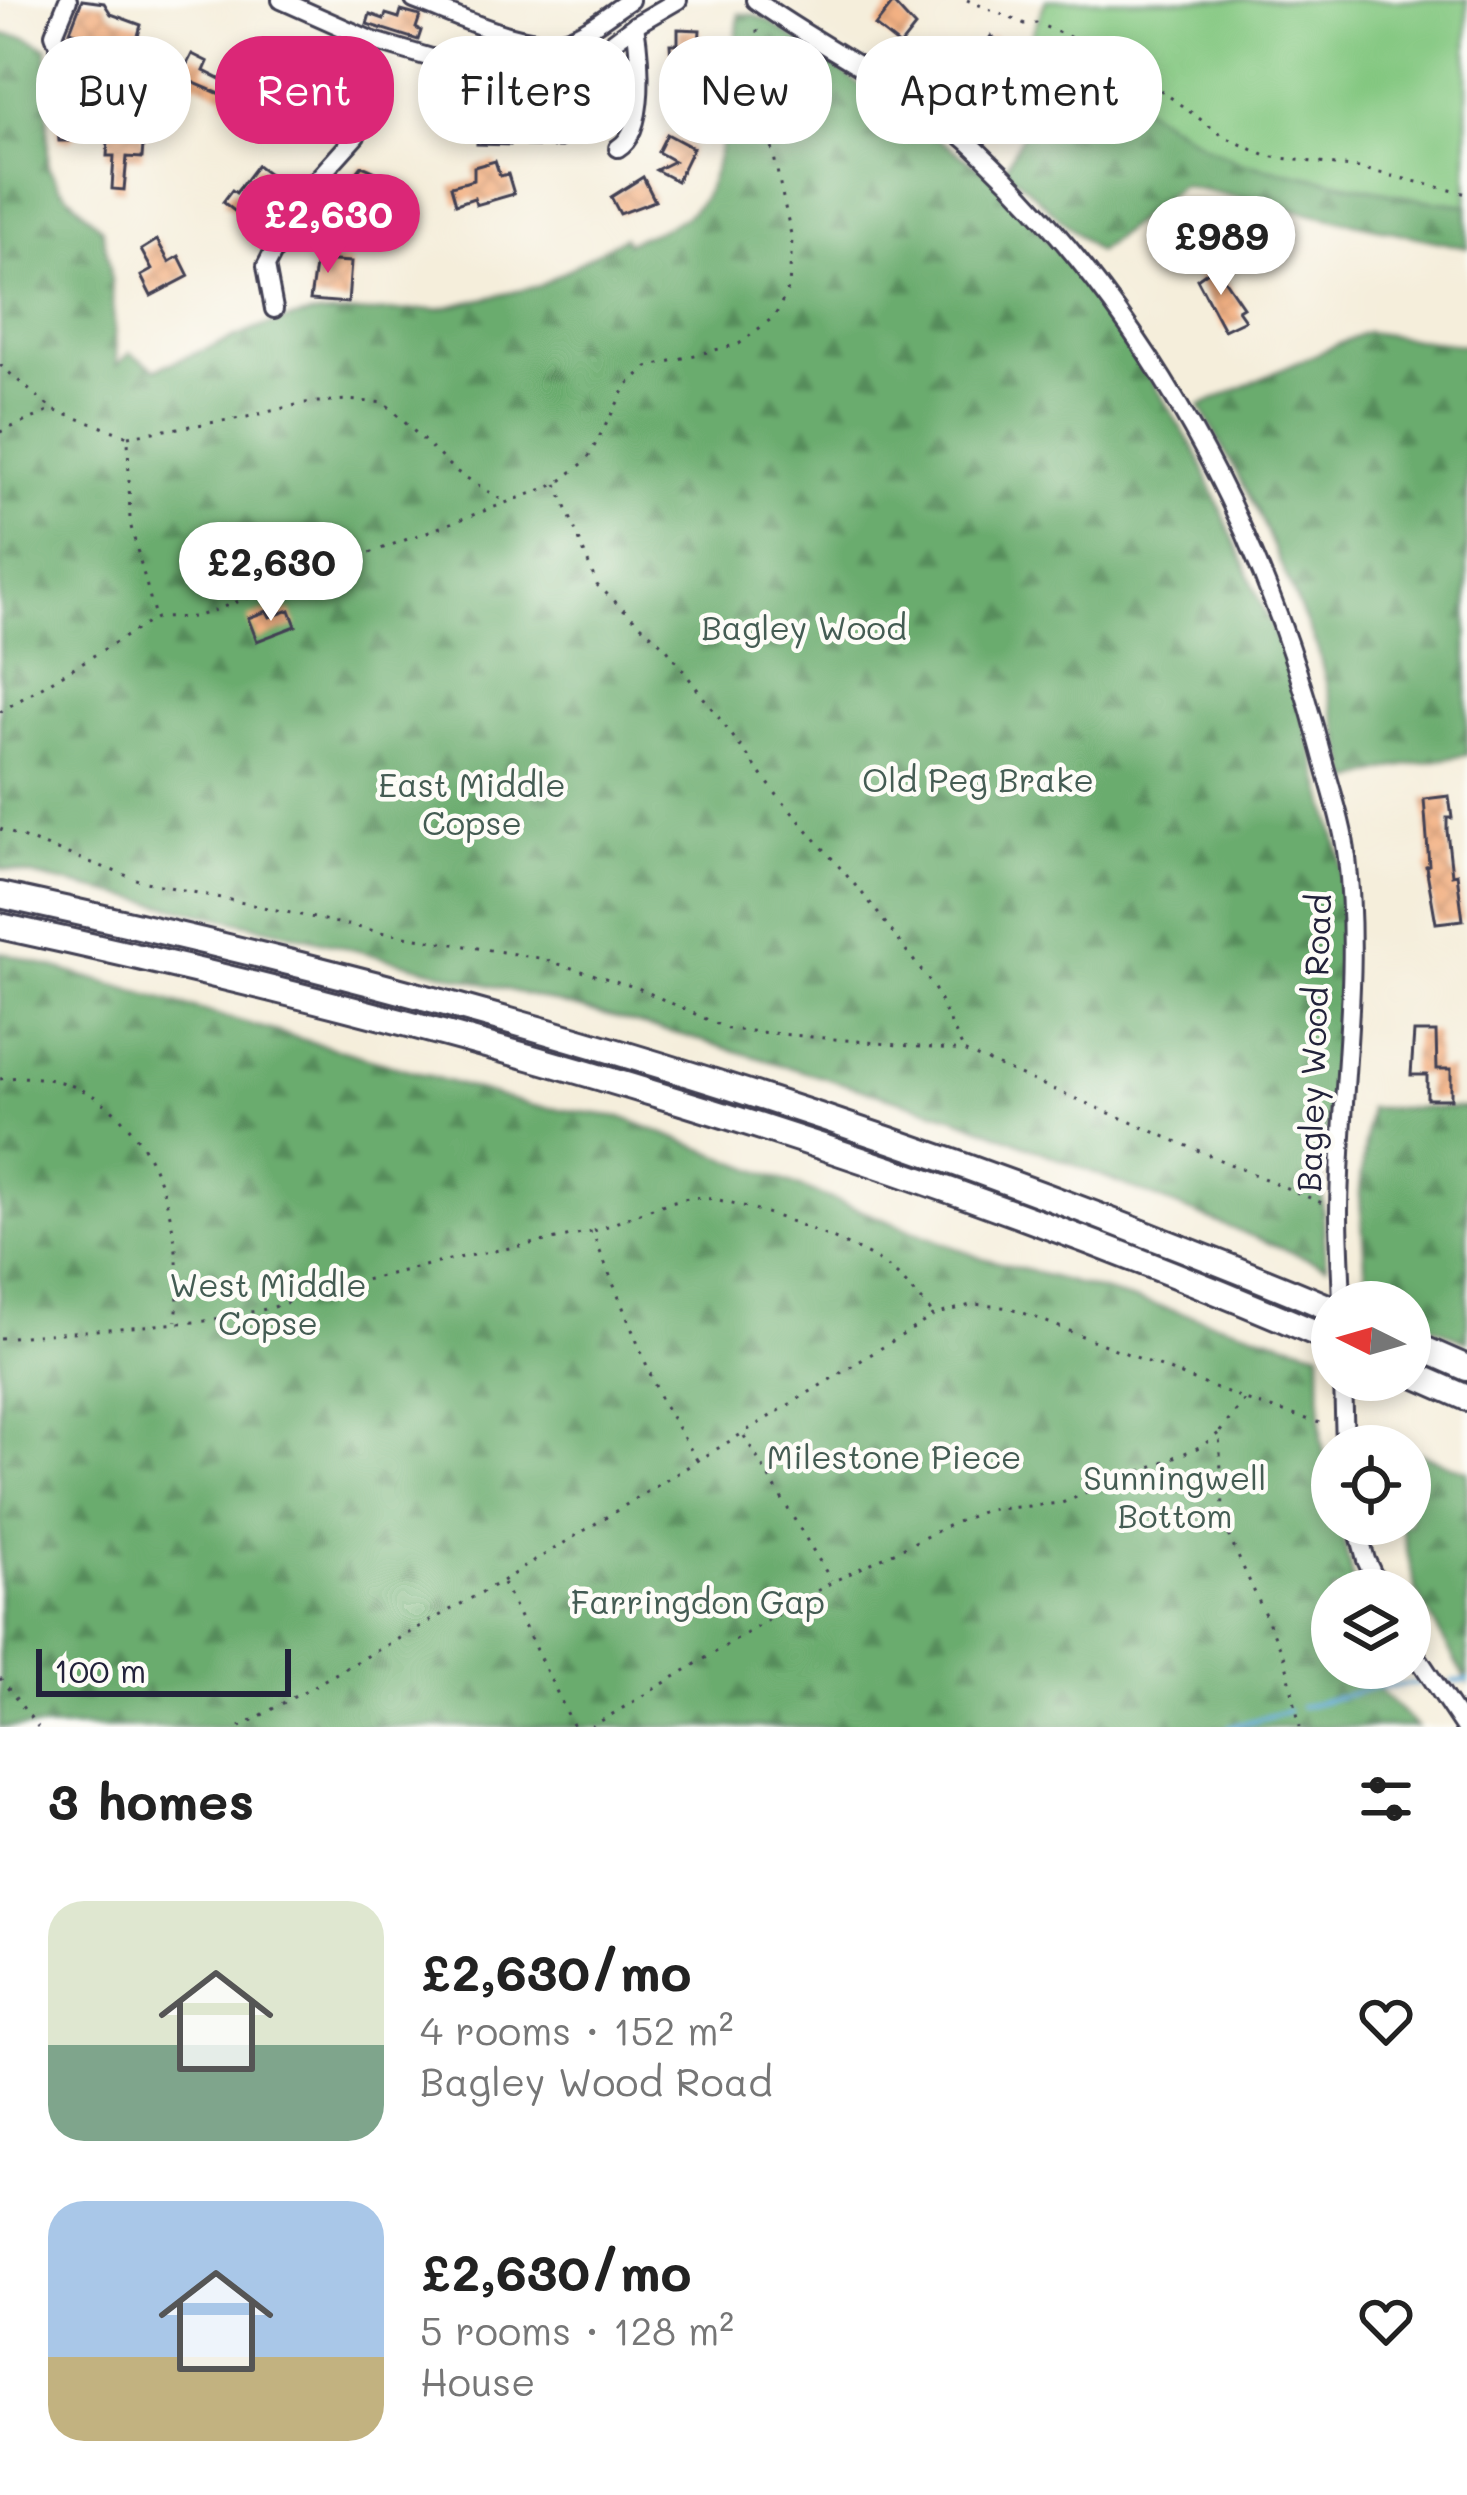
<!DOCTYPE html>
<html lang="en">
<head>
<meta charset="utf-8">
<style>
  body { margin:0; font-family:Mali,sans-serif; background:#f6f6f6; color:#222; height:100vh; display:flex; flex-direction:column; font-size:45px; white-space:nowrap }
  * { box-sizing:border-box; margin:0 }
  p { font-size:39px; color:#767676 }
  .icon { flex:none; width:66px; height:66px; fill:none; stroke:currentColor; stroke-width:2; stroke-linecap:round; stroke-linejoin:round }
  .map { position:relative; height:1727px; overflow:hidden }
  .drawer { display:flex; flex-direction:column; background:#fff; flex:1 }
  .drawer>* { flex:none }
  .hud { position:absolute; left:36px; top:36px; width:1395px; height:108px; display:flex; gap:24px }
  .needle { width:78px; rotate:275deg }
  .controls { position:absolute; left:1311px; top:1281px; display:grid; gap:24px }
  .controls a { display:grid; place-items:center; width:120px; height:120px; border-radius:50%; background:#fff; box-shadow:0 6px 18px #0003; font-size:60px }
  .scale { position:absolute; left:36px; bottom:30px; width:255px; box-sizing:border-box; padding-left:12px; border:6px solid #22223b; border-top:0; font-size:33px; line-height:42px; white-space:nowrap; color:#22223b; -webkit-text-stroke:9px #fdfcf7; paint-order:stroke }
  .price { position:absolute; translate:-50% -102px; padding:0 27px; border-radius:42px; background:#fff; color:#222; font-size:39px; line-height:78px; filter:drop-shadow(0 3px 6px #0008) }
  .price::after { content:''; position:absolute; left:50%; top:72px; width:36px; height:27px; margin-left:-18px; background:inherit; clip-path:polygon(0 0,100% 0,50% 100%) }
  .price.current { background:#db2777; color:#fff }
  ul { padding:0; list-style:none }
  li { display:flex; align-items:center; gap:36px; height:300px; padding:0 48px }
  li span { display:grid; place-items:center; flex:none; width:336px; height:240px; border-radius:36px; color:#555 }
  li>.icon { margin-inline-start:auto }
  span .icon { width:144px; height:144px; fill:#fffc; stroke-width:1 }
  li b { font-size:51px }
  h2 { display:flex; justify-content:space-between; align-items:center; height:144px; padding:0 48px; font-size:51px }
  .chip { padding:0 42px; border-radius:48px; background:#fff; box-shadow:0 6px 18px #0003; font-size:42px; line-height:108px }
  .chip.current { background:#db2777; color:#fff }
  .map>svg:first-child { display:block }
</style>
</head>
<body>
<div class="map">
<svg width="1467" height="1727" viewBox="0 0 1467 1727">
  <defs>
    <pattern id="forest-firs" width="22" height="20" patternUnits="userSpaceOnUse" patternTransform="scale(3)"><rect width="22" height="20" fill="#6aac6e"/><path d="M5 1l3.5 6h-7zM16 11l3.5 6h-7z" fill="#578c5c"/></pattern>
    <pattern id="building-cross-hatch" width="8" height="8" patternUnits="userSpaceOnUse" patternTransform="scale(3)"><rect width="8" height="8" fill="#f3b183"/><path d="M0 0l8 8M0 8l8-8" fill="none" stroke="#d09872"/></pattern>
  </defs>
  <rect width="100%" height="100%" fill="#fdfcf7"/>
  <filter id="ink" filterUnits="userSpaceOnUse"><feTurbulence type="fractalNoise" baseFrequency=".00833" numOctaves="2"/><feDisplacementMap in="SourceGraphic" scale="24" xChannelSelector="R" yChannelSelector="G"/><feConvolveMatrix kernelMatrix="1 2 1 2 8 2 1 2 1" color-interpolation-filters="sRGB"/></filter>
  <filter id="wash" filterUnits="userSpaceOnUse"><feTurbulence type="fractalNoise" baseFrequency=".004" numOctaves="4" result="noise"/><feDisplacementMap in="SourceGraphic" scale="48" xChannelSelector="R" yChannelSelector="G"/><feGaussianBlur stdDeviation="2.7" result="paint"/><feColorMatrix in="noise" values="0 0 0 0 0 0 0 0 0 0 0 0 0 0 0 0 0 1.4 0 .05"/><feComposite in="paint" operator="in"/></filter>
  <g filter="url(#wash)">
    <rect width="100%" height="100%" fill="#f5eedb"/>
    <!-- forest -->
    <g fill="url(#forest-firs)" stroke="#466754" stroke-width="3">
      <path d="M 739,14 L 751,14 L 769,21 L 991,176 L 1101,299 L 1197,454 L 1294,680 L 1341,858 L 1344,981 L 1321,1177 L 1326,1266 L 958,1118 L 689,1037 L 305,937 L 0,868 L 0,34 L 26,37 L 47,48 L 48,167 L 60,187 L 102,229 L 110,268 L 117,365 L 130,353 L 156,369 L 267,325 L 308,315 L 439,309 L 540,286 L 624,237 L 627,243 C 649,233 678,225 695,208 C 725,180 734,57 739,14 Z"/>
      <path d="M 1061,61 L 1084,70 L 1204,145 L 1424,200 L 1467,205 L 1467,248 L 1181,185 L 1097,252 L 1005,168 Z"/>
      <path d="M 1366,332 L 1467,346 L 1467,755 L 1391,768 L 1351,781 L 1318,650 L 1257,510 L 1200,406 Z"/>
      <path d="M 0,952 L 533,1106 L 621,1117 L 979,1257 L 1320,1351 L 1321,1439 L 1332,1487 L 1332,1524 L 1340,1524 L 1355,1590 L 1332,1590 L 1332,1668 L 1372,1668 L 1376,1687 L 1417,1727 L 0,1727 Z"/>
      <path d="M 1369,1108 L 1467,1108 L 1467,1342 L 1410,1316 L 1410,1302 L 1384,1302 L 1367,1293 L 1360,1193 Z"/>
      <path d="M 1410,1450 L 1467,1471 L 1467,1682 L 1416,1591 L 1401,1524 L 1410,1524 Z"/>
    </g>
    <!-- green -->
    <path fill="#83c780" stroke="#52745e" stroke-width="3" d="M 1046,0 L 1467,0 L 1467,205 L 1424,200 L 1242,163 L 1204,145 L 1084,70 L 1061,61 L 1029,41 Z"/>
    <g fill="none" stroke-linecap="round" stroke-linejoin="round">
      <!-- stream -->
      <g stroke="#5da7d5" stroke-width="4.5">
        <path d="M 1452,1682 L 1467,1681"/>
        <path d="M 1301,1707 L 1376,1687 L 1418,1684"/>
        <path d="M 1229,1727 L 1288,1711"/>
      </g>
    </g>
    <g id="blocks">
      <!-- building -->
      <g fill="url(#building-cross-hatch)">
        <path d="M 82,0 L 104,3 L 111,14 L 141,25 L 138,36 L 147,40 L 144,51 L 185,68 L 192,54 L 208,62 L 204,71 L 232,85 L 235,79 L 261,92 L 250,114 L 223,101 L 225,96 L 185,79 L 178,95 L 148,81 L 142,158 L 127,157 L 124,190 L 112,189 L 114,156 L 107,156 L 109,127 L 127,129 L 134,116 L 132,65 L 108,56 L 111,46 L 70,31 Z"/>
        <path d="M 893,3 L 915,27 L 900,46 L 875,26 Z"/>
        <path d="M 401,11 L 420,16 L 416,28 L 421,31 L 418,40 L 367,24 L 370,14 L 384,19 L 386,14 L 399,18 Z"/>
        <path d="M 678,29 L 700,30 L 695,107 L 668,107 L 668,89 L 673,90 L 670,44 L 678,44 Z"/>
        <path d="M 991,36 L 1019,55 L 1022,50 L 1036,59 L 1014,90 L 1006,84 L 989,108 L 957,86 Z"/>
        <path d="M 314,50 L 354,68 L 348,90 L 330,82 L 316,113 L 290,101 Z"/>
        <path d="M 98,101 L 100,129 L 78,131 L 70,141 L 59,141 L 56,105 Z"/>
        <path d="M 596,104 L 607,124 L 561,147 L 529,146 Z"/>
        <path d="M 478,126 L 510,127 L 510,145 L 477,144 Z"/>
        <path d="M 667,134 L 693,148 L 677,181 L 656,170 L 674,161 L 658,152 Z"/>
        <path d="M 495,161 L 500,176 L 508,174 L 514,194 L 476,205 L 474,198 L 456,204 L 451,186 L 474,180 L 474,167 Z"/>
        <path d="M 257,165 L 272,176 L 267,183 L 273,188 L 247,221 L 223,202 L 232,190 L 236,193 Z"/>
        <path d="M 362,166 L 376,172 L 370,187 L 385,193 L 376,214 L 347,203 L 354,176 Z"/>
        <path d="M 643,177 L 655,201 L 620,214 L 611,197 Z"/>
        <path d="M 310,236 L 325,244 L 316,260 L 351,262 L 348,303 L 310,300 L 316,259 L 301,251 Z"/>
        <path d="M 157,240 L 169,262 L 179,256 L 189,276 L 151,296 L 141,276 L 152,270 L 141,250 Z"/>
        <path d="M 1215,266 L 1243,307 L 1238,310 L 1245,320 L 1224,330 L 1197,279 Z"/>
        <path d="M 290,610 L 296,626 L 257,641 L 248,618 L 267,611 L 270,617 Z"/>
        <path d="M 1449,796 L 1452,818 L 1447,818 L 1447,831 L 1452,875 L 1457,874 L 1463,920 L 1436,923 L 1426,866 L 1429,865 L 1424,799 Z"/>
        <path d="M 1414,1032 L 1436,1032 L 1437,1069 L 1451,1069 L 1451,1099 L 1427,1099 L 1427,1075 L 1411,1075 Z"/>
      </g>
    </g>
  </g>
  <g filter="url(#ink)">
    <use href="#blocks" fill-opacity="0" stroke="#424153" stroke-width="3"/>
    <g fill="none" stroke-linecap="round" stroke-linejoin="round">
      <defs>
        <g id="minor">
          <path d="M 68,0 L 54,34 L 65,64 L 123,100 L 123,111"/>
          <path d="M 281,0 L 371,40 L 536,89 L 553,87 L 635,25 L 678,0"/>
          <path d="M 414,0 C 451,13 528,52 566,39 C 589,31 610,13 630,0"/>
          <path d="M 755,0 C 824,50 920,94 980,153 C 1149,314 1263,527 1321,752 C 1330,787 1343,823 1347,858 C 1361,976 1340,1093 1339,1211 C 1339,1241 1341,1272 1342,1302"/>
          <path d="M 618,148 C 647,131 640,56 635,25"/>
          <path d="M 274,309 L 266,266 L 303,195 L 356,136 L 371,40"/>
          <path d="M 1343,1380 L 1345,1446"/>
          <path d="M 1356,1524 L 1366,1560 L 1380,1590"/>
          <path d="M 1410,1646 L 1464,1727"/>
        </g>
        <g id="highway">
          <path d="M 0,895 C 377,976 736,1077 1096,1215 C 1175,1246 1254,1275 1332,1309"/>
          <path d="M 0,926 C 455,1024 904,1155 1332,1340"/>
          <path d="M 1410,1343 L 1467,1368"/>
          <path d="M 1410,1373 L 1467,1398"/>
        </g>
      </defs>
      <!-- minor casing -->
      <use href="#minor" stroke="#424153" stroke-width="22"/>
      <!-- highway casing -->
      <use href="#highway" stroke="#424153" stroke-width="30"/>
      <!-- path -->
      <g stroke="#424153" stroke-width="3" stroke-dasharray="3 9" stroke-linecap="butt">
        <path d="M 967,0 L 1025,24 L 1036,23 L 1113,55 L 1223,136 L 1266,156 L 1359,168 L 1467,194"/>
        <path d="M 0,365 L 53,410 L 128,436 L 130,523 L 155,617"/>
        <path d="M 0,432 L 53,410"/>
        <path d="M 128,436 L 247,417 L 304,403 L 347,400 L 385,403 L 454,470 L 502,500"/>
        <path d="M 557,484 L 597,585 L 667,649 L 777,795 L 868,900 L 933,986 L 963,1049"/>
        <path d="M 0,712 L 156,618 L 196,617 L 557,484 L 587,460 L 627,385 L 647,367 L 739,344 L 775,316 L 789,287 L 792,239 L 757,79 L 757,22"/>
        <path d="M 0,829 L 141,881 L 380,932 L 539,958 L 638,988 L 728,1029 L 963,1051 L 1322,1203"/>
        <path d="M 0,1079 C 139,1060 189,1208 176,1321"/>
        <path d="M 594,1231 C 621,1222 662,1201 690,1198 C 728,1193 838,1238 874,1258 C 898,1272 916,1294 934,1315"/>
        <path d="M 0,1338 L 205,1321 L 271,1308 L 326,1289 L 458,1258 L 592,1232 L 661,1400 L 697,1460"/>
        <path d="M 1244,1401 L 1219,1433 L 1224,1526 L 1285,1658 L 1300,1727"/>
        <path d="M 744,1436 L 831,1580"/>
        <path d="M 503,1583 L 574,1727"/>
        <path d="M 0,1678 L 38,1727"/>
        <path d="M 240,1727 L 502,1581 L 935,1315 L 974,1304 L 1011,1308 L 1245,1400 L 1326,1425"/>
        <path d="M 591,1727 L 832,1582 L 952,1524 L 986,1510 L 1062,1503 L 1202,1446 L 1219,1433"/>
      </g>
      <!-- minor -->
      <use href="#minor" stroke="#fff" stroke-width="16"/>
      <!-- highway -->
      <use href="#highway" stroke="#fff" stroke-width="24"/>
    </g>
  </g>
  <g text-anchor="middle" stroke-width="9" stroke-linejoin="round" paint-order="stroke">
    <!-- park labels -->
    <g font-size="33" fill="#445c53" stroke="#fdfcf7">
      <text x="804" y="640">Bagley Wood</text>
      <text x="978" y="792">Old Peg Brake</text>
      <text x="472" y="797">East Middle<tspan x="472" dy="38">Copse</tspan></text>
      <text x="268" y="1297">West Middle<tspan x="268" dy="38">Copse</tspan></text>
      <text x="894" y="1469">Milestone Piece</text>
      <text x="1175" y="1490">Sunningwell<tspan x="1175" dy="38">Bottom</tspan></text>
      <text x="698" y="1614">Farringdon Gap</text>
    </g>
    <!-- street labels -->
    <g font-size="33" fill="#22223b" stroke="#fdfcf7">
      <text transform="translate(1314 1043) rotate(-88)" y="12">Bagley Wood Road</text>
    </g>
  </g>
</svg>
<div class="controls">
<a><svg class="needle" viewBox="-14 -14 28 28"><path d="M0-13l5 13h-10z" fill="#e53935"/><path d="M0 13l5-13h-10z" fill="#767676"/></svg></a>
<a><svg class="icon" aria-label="locate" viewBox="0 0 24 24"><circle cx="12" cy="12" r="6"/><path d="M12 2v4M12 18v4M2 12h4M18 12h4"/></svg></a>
<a><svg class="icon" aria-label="layers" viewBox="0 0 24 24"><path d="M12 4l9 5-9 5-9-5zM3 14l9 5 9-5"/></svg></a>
</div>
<div class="scale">100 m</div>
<b class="price current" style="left:328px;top:276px">£2,630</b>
<b class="price" style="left:1221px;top:298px">£989</b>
<b class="price" style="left:271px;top:624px">£2,630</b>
<div class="hud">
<a class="chip">Buy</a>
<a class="chip current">Rent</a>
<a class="chip">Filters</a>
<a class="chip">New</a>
<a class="chip">Apartment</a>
</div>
</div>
<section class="drawer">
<h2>3 homes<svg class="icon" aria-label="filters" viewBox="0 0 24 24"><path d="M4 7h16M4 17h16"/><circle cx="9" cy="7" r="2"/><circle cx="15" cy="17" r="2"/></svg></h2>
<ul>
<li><span style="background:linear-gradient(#dfe7d0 60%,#7fa58c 0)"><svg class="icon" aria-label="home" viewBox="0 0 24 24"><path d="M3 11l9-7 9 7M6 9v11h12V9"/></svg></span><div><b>£2,630/mo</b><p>4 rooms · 152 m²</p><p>Bagley Wood Road</p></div><svg class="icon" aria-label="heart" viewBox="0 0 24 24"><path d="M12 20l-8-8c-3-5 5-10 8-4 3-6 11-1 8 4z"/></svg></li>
<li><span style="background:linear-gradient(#a9c7e8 65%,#c2b280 0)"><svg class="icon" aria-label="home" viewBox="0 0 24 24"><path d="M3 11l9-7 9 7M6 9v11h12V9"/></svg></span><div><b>£2,630/mo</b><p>5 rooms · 128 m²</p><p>House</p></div><svg class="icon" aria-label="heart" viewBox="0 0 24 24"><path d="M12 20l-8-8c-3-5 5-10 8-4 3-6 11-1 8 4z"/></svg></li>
</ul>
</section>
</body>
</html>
